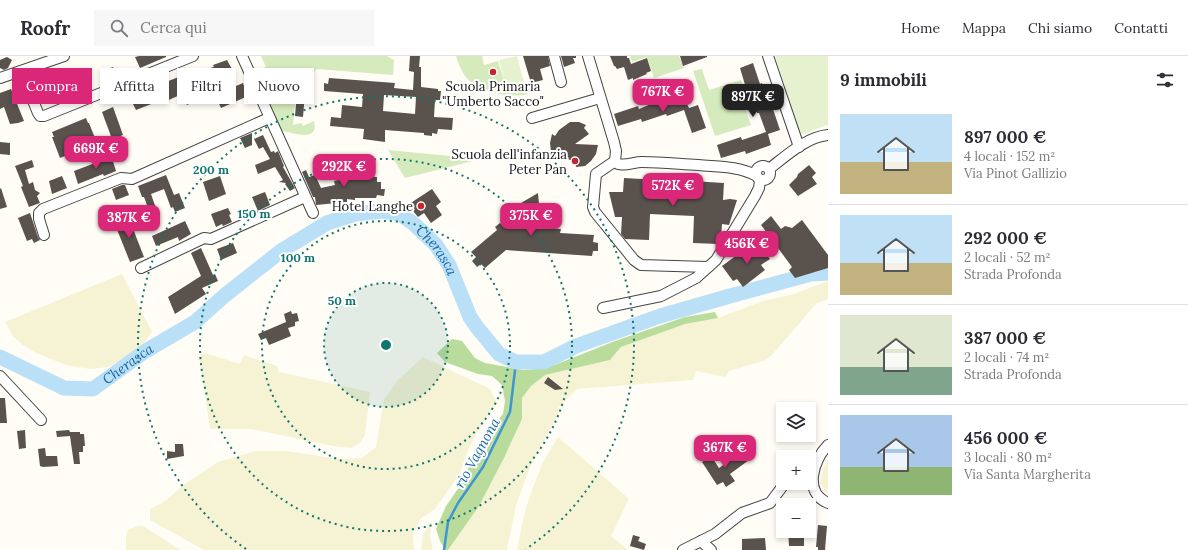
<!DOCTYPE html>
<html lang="it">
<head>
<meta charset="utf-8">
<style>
  body { margin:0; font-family:Lora,serif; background:#f7f7f7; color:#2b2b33; height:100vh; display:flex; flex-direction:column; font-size:15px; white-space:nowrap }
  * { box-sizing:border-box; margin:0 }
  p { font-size:13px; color:#7c7c81 }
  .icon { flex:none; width:22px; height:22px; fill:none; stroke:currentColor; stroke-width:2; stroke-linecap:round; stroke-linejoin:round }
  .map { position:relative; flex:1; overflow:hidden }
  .details { display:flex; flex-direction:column; background:#fff; width:360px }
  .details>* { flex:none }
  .top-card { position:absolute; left:12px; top:12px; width:380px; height:36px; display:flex; gap:8px }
  .fabs { position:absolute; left:776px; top:346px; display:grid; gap:8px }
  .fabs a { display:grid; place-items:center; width:40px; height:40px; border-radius:0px; background:#fff; box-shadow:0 2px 6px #0003; font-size:20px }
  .price { position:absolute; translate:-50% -34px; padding:0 9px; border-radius:8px; background:#db2777; color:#fff; font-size:13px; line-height:26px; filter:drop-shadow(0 1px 2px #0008) }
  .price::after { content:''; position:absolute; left:50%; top:24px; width:12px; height:9px; margin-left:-6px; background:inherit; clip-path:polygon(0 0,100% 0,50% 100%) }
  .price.active { background:#222; color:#fff }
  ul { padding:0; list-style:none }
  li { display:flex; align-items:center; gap:12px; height:100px; padding:0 12px }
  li+li { border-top:1px solid #e1e1e2 }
  li span { display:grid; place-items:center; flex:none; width:112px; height:80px; border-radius:0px; color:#555 }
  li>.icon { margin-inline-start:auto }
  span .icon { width:48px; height:48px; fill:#fffc; stroke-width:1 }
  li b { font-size:17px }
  h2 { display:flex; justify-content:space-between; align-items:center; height:48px; padding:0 12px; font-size:17px }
  .pill { padding:0 14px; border-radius:0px; background:#fff; box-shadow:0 2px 6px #0003; font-size:14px; line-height:36px }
  .pill.active { background:#db2777; color:#fff }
  header { display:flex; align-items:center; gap:24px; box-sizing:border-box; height:56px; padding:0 20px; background:#fff; border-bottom:1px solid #e1e1e2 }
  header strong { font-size:19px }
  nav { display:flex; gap:22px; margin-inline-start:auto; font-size:14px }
  .search { width:280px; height:36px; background:#f7f7f7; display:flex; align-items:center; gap:10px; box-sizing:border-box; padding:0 14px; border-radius:0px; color:#7c7c81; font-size:15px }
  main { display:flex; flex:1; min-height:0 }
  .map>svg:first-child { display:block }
</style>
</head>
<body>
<header>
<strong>Roofr</strong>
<div class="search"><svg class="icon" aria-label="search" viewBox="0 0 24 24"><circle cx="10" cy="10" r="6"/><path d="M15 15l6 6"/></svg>Cerca qui</div>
<nav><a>Home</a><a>Mappa</a><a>Chi siamo</a><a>Contatti</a></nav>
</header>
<main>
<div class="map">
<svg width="828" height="494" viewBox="0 0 828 494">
  <rect width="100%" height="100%" fill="#fffdf5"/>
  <!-- farmland -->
  <g fill="#f6f3d4">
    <path d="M 122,218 L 152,276 L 144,287 L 136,296 L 108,311 L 91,313 L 66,309 L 36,297 L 23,289 L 13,280 L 5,266 Z"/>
    <path d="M 828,225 L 828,243 L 817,247 L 771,300 L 763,305 L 729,315 L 726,321 L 696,315 L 693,324 L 577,333 L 558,352 L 560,354 L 530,411 L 516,449 L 507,494 L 448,494 L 479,450 L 514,382 L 522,363 L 522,342 L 531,330 L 544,319 L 610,304 L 621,291 L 646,281 L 685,268 L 718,262 L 763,245 L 794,238 Z"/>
    <path d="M 205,297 L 240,308 L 244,299 L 277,310 L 279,316 L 370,336 L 365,379 L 359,388 L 351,392 L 333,390 L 251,373 L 210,373 L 199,299 Z"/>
    <path d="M 423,301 L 490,333 L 497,346 L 481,369 L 469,392 L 459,419 L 435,453 L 421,462 L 413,477 L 414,494 L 204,494 L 150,464 L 150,453 L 164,446 L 185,428 L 218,406 L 256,395 L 286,395 L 339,403 L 362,402 L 376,391 L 384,343 L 398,324 Z"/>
    <path d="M 558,381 L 629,443 L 611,480 L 628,494 L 517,494 L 522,469 L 529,442 L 543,406 Z"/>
    <path d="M 828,403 L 828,439 L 820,427 L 822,414 Z"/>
    <path d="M 431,465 L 430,480 L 433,494 L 421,494 L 423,479 Z"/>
    <path d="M 138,470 L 143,470 L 180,494 L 126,494 L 126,480 L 128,474 Z"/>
  </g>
  <!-- green -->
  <g fill="#d5ebbd">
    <path d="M 261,0 L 387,0 L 394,4 L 393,19 L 317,13 L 311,19 L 287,18 L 285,35 L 296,36 L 293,69 L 301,67 L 303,70 L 314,65 C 320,87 292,77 280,74 L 254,16 L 266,11 Z"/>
    <path d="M 456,0 L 482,0 L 484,9 L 498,5 L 506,31 L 524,27 L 527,38 C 510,43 477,35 465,20 C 461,14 458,7 456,0 Z"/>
    <path d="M 630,0 L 679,0 L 684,12 L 654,22 L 647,1 L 632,6 Z"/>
    <path d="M 702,13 L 709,34 L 741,24 L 747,40 L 741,42 L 751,69 L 715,80 L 693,15 Z"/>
    <path d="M 388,94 L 481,103 L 405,122 Z"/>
  </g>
  <!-- forest -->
  <path fill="#b9dc9c" d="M 715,256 L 718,262 L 685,268 L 621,291 L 610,304 L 545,319 L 531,330 L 522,342 L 522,363 L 505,400 L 479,450 L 448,494 L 445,494 L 440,485 L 436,473 L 446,450 L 462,427 L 474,398 L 483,382 L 503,358 L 505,345 L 502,329 L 492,320 L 478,318 L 445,306 L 437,297 L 452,283 L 462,285 L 475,302 L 485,307 L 523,314 L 547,312 L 615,285 L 685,261 Z"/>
  <!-- pitch -->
  <g fill="#e6f2cf">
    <path d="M 517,0 L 524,26 L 506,31 L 499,4 Z"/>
    <path d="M 775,0 L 828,0 L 828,69 L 821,71 L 805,78 L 800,77 Z"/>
  </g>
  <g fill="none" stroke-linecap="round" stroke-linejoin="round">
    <!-- stream -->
    <path stroke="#3f96cf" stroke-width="2.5" d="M 444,494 L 448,466 L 458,447 L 483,411 L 510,356 L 516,306"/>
    <!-- river -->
    <path stroke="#b9e0f7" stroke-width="15" id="s1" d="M 0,301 L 64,332 L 93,333 L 144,296 L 195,266 L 224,240 L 281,195 L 327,167 L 355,158 L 382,155 L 400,158 L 414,168 L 436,189 L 449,209 L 470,261 L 476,270 L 499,298 L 516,306 L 544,306 L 576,290 L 660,260 L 730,240 L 811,218 L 828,217"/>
  </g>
  <!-- building -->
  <g fill="#5a524d" fill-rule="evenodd">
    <path d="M 139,0 L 166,0 L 166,1 L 140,12 L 135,1 Z"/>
    <path d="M 410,0 L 420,0 L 419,11 L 421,11 L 421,31 L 438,33 L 438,35 L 441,35 L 440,44 L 435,44 L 434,61 L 453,62 L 452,74 L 438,73 L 437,78 L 432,77 L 432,80 L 424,79 L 424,77 L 385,74 L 385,86 L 363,83 L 364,73 L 330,70 L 331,61 L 341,62 L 342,49 L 362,51 L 363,38 L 324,35 L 324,27 L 328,28 L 329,22 L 395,27 L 394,32 L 413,34 L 414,16 L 409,15 ZM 384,39 L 416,41 L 415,58 L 383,55 Z"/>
    <path d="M 523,0 L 548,0 L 550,10 L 540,13 L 543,24 L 531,27 Z"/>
    <path d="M 561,0 L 576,0 L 576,2 L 573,2 L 575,7 L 564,11 Z"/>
    <path d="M 610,0 L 627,0 L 627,2 L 629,2 L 631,8 L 647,2 L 651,15 L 646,17 L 647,18 L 633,24 L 633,22 L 628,24 L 624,11 L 617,13 L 615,10 L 614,10 Z"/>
    <path d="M 680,0 L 707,0 L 707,1 L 683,10 Z"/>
    <path d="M 7,1 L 12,4 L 8,12 L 4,14 L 0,12 L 0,4 Z"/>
    <path d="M 227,4 L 233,15 L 215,23 L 210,12 L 214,11 L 213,9 Z"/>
    <path d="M 753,7 L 760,28 L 762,27 L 770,53 L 773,53 L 780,74 L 768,78 L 771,89 L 746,98 L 745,95 L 721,102 L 717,89 L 741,81 L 742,84 L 766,76 L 759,57 L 757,57 L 748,31 L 746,32 L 740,12 Z"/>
    <path d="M 113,11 L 117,22 L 103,28 L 100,16 Z"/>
    <path d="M 191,16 L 197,29 L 194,30 L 200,43 L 187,49 L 182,38 L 160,48 L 159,45 L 136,54 L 132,46 L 134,45 L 130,35 L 158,25 L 158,23 L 164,21 L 166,26 Z"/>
    <path d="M 288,19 L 303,21 L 303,25 L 306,25 L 303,61 L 295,60 L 297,36 L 286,35 Z"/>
    <path d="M 77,24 L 82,37 L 54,48 L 49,35 Z"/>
    <path d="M 243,27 L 248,40 L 221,52 L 215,39 Z"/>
    <path d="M 11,33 L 24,65 L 18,67 L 10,68 L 4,51 L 0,53 L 0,37 Z"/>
    <path d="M 683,40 L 689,52 L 698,49 L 706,72 L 692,77 L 684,54 L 667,60 L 666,58 L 642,66 L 641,63 L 618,70 L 614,58 L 638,50 L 639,53 L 661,44 L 662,47 Z"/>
    <path d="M 113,51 L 123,79 L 112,83 L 102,56 Z"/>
    <path d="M 86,62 L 88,67 L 89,67 L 97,87 L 60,102 L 52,81 L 54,81 L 52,76 Z"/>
    <path d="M 570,66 L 579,66 L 586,69 L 584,72 L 589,78 L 575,88 L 598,89 L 596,98 L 591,105 L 585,110 L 576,111 L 575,104 L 570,104 L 565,102 L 561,98 L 559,93 L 551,95 L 550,87 L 552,78 L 555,80 L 559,74 Z"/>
    <path d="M 252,77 L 252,89 L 245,92 L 240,82 Z"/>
    <path d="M 263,79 L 271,96 L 274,95 L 275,97 L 278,95 L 284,110 L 283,111 L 295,132 L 290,135 L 285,128 L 286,127 L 279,126 L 283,124 L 275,111 L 258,118 L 255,109 L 270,103 L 263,91 L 259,93 L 254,83 Z"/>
    <path d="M 0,86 L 10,87 L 10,99 L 0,98 Z"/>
    <path d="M 111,99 L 116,115 L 104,120 L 103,118 L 78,128 L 74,115 L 103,104 L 103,103 Z"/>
    <path d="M 32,104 L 34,111 L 25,114 L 29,128 L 33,126 L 35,134 L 40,137 L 37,140 L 40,147 L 29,151 L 21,131 L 23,130 L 15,110 Z"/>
    <path d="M 809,109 L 816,117 L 812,121 L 817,128 L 798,140 L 789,129 L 797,121 L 798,118 Z"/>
    <path d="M 340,111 L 351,111 L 352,120 L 377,121 L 377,126 L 381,126 L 381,133 L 385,133 L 384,140 L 377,139 L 376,142 L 355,142 L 355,144 L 347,143 L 347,146 L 316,149 L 315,141 L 313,141 L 302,116 L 306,114 L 309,121 L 315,119 L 321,132 L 335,129 L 334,125 L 339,124 Z"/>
    <path d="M 166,119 L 174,139 L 179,137 L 185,152 L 175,156 L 173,151 L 171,152 L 164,133 L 151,138 L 159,161 L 152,163 L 144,141 L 142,141 L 138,130 Z"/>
    <path d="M 62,120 L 67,132 L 52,138 L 49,125 Z"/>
    <path d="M 220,120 L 226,138 L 209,145 L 203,126 Z"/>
    <path d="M 624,122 L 659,124 L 659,123 L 724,127 L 723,144 L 730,143 L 737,144 L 729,169 L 722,168 L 721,183 L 718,188 L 693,187 L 694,160 L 650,158 L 649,184 L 625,183 L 621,178 L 622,161 L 615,161 L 609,136 L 623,136 Z"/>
    <path d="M 122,129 L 125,129 L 129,139 L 116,144 L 112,133 Z"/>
    <path d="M 1,132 L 7,151 L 0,153 L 0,133 Z"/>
    <path d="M 432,133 L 441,146 L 436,150 L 442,159 L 431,167 L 424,157 L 418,161 L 413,155 L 400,154 Z"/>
    <path d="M 265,136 L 270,149 L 258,155 L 252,141 Z"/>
    <path d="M 538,137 L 539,148 L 541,148 L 540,155 L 544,158 L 540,163 L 545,172 L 561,173 L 560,177 L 594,179 L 593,186 L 598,187 L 598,195 L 593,195 L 592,200 L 506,194 L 485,212 L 481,208 L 477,211 L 472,205 L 476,201 L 471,196 L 497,174 L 495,171 L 500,167 L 503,169 L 512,161 L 514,156 L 513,155 L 521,147 Z"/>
    <path d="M 228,152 L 231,158 L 229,159 L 232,166 L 223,170 L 222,168 L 216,171 L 211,158 Z"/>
    <path d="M 30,157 L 38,181 L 40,184 L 34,187 L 32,183 L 27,185 L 18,162 Z"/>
    <path d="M 128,160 L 144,201 L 130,206 L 114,166 Z"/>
    <path d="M 771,160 L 781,173 L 785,170 L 792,172 L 802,164 L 828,199 L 828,212 L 795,222 L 789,214 L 792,211 L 761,169 Z"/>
    <path d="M 185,165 L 191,178 L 179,185 L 178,181 L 156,190 L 152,180 Z"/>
    <path d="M 233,187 L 237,197 L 221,204 L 217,193 Z"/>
    <path d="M 759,188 L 770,203 L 761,209 L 765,214 L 743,231 L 737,223 L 733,225 L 722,210 L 748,191 L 751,195 Z"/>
    <path d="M 201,192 L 213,219 L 215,218 L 218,225 L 202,232 L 206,238 L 175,258 L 168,241 L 201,220 L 191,197 Z"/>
    <path d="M 291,255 L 292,258 L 297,257 L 299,265 L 295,266 L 295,270 L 288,272 L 291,280 L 269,289 L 266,282 L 261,284 L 258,278 L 286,266 L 284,258 Z"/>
    <path d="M 548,321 L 563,333 L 555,334 L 544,327 Z"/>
    <path d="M 0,342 L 5,342 L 7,367 L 0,367 Z"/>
    <path d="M 25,374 L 26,392 L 19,393 L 17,375 Z"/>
    <path d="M 69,374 L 70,376 L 80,376 L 80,378 L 84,378 L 85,390 L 83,390 L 83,396 L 79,396 L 80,408 L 74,408 L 70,380 L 57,381 L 56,375 Z"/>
    <path d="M 175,388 L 183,388 L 184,400 L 167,403 L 167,395 L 175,396 Z"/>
    <path d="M 45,392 L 46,400 L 57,400 L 58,410 L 43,411 L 40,410 L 38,393 Z"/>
    <path d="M 743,395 L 749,404 L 730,418 L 735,425 L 726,431 L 723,426 L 717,429 L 702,406 L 711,400 L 719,412 Z"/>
    <path d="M 818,469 L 827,470 L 825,494 L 818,494 L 818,491 L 816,491 Z"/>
    <path d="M 788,475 L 804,475 L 804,490 L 789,490 Z"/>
    <path d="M 633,479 L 640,481 L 638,485 L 646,488 L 644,494 L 630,490 Z"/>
    <path d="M 765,482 L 766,494 L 742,494 L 742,483 Z"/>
  </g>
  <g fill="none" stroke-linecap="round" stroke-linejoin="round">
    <defs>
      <g id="minor">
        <path d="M 242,0 L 313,157"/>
        <path d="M 554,0 L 561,26"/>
        <path d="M 588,0 L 614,86 L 616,95 L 615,105 L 618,108 C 626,110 634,106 642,106 C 661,106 679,108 698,109 C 718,111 737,110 755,119"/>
        <path d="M 768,0 L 799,91"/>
        <path d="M 21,15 L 38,57 L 40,60 L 44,60 L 193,0"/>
        <path d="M 0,22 L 64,0"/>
        <path d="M 532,62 L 600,42"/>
        <path d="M 615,105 L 596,118 L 593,151 L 595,156 L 634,204 L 641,209 L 708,211"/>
        <circle cx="763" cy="117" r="7"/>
        <path d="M 769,113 C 786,100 806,81 828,79"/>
        <path d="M 44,179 L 39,163 L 39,157 L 43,153 L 121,122 L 132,123 L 269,62"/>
        <path d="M 141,212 L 204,182 L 211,183 L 305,141"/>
        <path d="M 603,252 L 661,240 L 696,222 L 716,204 L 755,140 L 759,132 L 760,124"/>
        <path d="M 0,320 L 41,364"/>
        <path d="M 828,389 C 813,404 803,437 828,447"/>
        <path d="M 701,485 L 711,494"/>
        <path d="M 683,494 L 715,478 L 742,457 L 770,447 L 785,427"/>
      </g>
    </defs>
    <!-- minor casing -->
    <use href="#minor" stroke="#444" stroke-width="12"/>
    <!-- minor -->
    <use href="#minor" stroke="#fff" stroke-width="10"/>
  </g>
  <!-- distance rings -->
  <circle cx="386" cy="289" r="62" fill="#0f766e" fill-opacity=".12"/>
  <g fill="none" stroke="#0f766e" stroke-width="2" stroke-dasharray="2 4">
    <circle cx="386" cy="289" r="62"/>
    <circle cx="386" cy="289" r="124"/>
    <circle cx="386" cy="289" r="186"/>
    <path d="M246 493A248 248 0 1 1 526 493"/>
  </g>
  <!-- markers -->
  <g fill="#c4262e" stroke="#fff" stroke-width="1.5">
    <circle cx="493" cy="16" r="4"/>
    <circle cx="575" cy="105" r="4"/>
    <circle cx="421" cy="150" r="4"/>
  </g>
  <g text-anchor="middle" stroke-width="4" stroke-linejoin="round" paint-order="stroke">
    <!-- poi labels -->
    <g font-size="13" fill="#111" stroke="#fff" text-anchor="end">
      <text x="493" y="35" text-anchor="middle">Scuola Primaria<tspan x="493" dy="15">"Umberto Sacco"</tspan></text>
      <text x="567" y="103">Scuola dell'infanzia<tspan x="567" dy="15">Peter Pan</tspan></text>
      <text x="413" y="155">Hotel Langhe</text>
    </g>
    <!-- water labels -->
    <g font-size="14" font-style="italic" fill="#1768a6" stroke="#fff">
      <text dy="5" stroke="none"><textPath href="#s1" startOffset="515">Cherasca</textPath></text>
      <text dy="5" stroke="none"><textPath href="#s1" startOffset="143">Cherasca</textPath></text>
      <text transform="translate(477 397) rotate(-61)" y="5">rio Vagnona</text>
    </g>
  </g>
  <circle cx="386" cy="289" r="6" fill="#0f766e" stroke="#fff" stroke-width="2"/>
  <g font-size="12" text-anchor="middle" font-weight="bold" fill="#0f766e" stroke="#fff" stroke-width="4" stroke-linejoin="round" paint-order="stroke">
    <text x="211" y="118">200 m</text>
    <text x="254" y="162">150 m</text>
    <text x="298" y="206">100 m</text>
    <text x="342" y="249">50 m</text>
  </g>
</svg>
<div class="fabs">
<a><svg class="icon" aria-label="layers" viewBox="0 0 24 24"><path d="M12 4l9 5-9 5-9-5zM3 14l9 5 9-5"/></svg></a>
<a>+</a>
<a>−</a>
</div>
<b class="price" style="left:663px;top:57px">767K €</b>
<b class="price active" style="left:753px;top:62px">897K €</b>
<b class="price" style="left:96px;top:114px">669K €</b>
<b class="price" style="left:344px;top:132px">292K €</b>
<b class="price" style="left:673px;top:151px">572K €</b>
<b class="price" style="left:531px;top:181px">375K €</b>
<b class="price" style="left:129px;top:183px">387K €</b>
<b class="price" style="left:747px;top:209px">456K €</b>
<b class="price" style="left:725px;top:413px">367K €</b>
<div class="top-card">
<a class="pill active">Compra</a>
<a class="pill">Affitta</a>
<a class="pill">Filtri</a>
<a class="pill">Nuovo</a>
</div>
</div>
<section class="details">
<h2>9 immobili<svg class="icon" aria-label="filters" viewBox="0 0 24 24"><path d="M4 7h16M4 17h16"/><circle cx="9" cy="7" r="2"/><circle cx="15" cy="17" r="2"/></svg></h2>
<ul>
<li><span style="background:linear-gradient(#bfe0f5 60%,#c2b280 0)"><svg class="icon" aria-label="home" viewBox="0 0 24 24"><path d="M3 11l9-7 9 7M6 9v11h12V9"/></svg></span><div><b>897 000 €</b><p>4 locali · 152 m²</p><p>Via Pinot Gallizio</p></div></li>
<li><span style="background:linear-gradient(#bfe0f5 60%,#c2b280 0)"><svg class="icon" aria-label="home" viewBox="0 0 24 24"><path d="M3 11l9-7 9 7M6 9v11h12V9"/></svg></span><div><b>292 000 €</b><p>2 locali · 52 m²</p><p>Strada Profonda</p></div></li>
<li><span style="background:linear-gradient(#dfe7d0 65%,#7fa58c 0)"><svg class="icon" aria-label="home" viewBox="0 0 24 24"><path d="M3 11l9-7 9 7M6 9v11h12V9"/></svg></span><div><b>387 000 €</b><p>2 locali · 74 m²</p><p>Strada Profonda</p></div></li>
<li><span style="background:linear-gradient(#a9c7e8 65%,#8fb573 0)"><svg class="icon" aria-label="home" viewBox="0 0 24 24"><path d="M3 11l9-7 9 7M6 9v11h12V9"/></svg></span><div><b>456 000 €</b><p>3 locali · 80 m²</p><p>Via Santa Margherita</p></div></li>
</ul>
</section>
</main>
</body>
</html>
